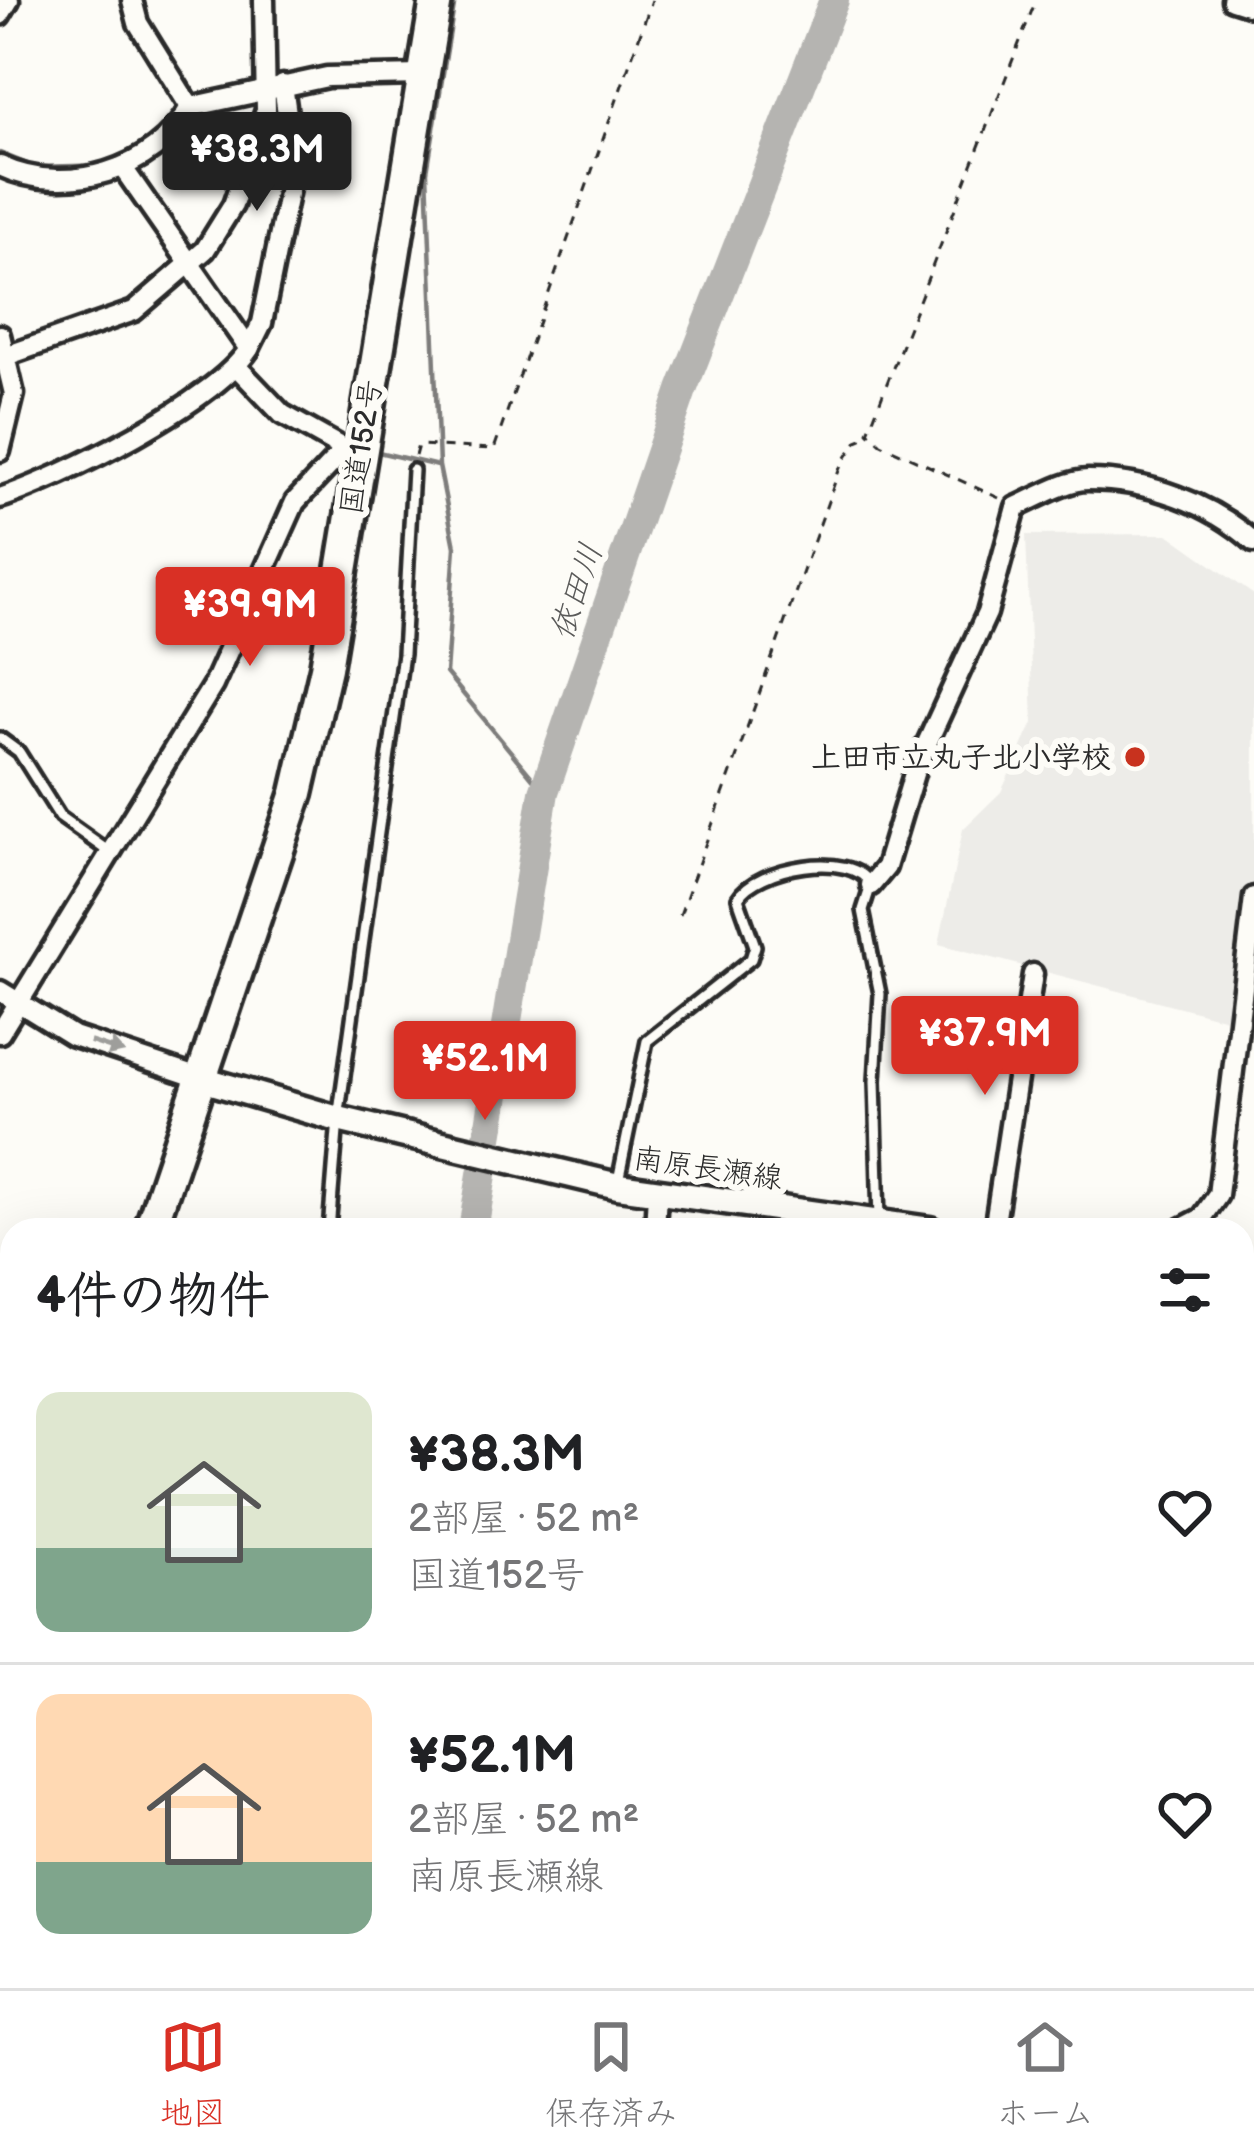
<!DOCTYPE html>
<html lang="ja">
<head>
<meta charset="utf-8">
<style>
  body { margin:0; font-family:"Balsamiq Sans","Klee One",sans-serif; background:#f2f2f2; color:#202124; height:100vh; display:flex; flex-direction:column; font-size:45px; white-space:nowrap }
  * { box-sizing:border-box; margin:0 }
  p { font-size:39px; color:#757577 }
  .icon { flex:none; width:66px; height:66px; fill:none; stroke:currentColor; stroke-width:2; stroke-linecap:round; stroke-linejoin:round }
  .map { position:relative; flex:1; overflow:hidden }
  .sheet { position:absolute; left:0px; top:1218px; width:1254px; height:771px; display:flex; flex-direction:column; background:#fff; border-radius:36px 36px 0 0; box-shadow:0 12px 48px #0002 }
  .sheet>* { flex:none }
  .price { position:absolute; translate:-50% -102px; padding:0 27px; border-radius:12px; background:#d93025; color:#fff; font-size:39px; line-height:78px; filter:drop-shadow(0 3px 6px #0008) }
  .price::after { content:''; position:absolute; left:50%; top:72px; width:36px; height:27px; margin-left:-18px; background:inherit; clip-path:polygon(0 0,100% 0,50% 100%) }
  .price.selected { background:#222; color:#fff }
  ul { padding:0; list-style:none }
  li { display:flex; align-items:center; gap:36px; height:300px; padding:0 36px }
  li+li { border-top:3px solid #e0e0e0 }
  li span { display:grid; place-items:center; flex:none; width:336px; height:240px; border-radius:24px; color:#555 }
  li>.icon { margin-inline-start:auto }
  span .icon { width:144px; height:144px; fill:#fffc; stroke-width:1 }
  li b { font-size:51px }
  h2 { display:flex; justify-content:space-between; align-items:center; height:144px; padding:0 36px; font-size:51px }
  .tabs { display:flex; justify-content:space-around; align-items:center; height:168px; border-top:3px solid #e0e0e0; background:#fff; font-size:33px; color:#757577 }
  .tabs a { display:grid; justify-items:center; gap:6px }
  .tabs .selected { color:#d93025 }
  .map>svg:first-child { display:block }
</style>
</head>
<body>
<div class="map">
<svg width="1254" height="1988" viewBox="0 0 1254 1988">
  <rect width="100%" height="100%" fill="#fdfcf7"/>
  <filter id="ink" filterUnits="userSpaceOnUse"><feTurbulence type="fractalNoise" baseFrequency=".00833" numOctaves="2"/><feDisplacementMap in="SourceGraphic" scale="24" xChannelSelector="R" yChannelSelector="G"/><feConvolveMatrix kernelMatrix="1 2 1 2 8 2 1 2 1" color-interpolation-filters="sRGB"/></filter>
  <g filter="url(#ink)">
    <!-- built -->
    <g fill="#edece8">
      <path d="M 1168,534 L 1254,595 L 1254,883 L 1243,898 L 1230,1020 L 939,944 L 963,829 L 1001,792 L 1033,723 L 1026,535 Z"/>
      <path d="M 1242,1545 L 1254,1560 L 1254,1626 L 1242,1633 Z"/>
    </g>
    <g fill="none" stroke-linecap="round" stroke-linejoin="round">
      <!-- stream -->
      <g stroke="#7e7d7b" stroke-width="4.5">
        <path d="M 455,0 L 427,172 L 439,466 L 455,547 L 446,673 L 544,792"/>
        <path d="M 0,153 L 35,167 L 110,165"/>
        <path d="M 374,451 L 438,466"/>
        <path d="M 1242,1504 L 1254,1517"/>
      </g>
      <!-- river -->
      <g stroke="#b5b4b1" stroke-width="30">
        <path d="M 473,1230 L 544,792 L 682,390 L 834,0"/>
        <path d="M 187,1988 L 192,1977"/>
      </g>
      <defs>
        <g id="service">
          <path d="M 0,738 L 19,752 L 60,817 L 112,854"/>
          <path d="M 618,1181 L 647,1041 L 751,959 L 755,946 L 738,898 C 756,867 852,849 871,885 L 863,910 L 880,994 L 875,1081 L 879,1221"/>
          <path d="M 329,1230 L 338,1119 L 403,654 L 413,470"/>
          <path d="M 0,1512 L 12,1514"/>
          <path d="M 133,1988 L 139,1977"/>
        </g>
        <g id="minor">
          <path d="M 132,0 L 138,23 L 190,107"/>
          <path d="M 1232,0 L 1254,7"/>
          <path d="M 0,15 L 9,0"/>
          <path d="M 0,166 C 66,197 155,171 190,107 L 327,77 L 422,75"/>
          <path d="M 0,335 L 14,394 L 0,451"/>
          <path d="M 249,349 L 262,323 L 294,164 L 283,85"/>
          <path d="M 0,358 L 134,311 L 205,250 L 233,205 L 266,110 L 264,0"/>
          <path d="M 237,367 L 282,414 L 350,452"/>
          <path d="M 0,498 C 62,478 215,402 249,349 L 123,168"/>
          <path d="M 871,885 L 886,867 L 916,767 L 987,613 L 1016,507 C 1037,498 1066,480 1088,480 C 1147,480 1211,503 1254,542"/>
          <path d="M 0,991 L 73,1036 L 202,1079"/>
          <path d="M 0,1033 L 213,685 L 295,502 L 343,451"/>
          <path d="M 655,1230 L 657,1193"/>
          <path d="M 994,1230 L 1033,974"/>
          <path d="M 1179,1230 L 1202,1218 L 1218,1195 L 1254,897"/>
          <path d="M 0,1288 L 12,1289"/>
          <path d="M 1245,1339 L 1254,1355"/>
          <path d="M 1242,1525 L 1254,1542"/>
          <path d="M 0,1734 L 12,1740"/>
          <path d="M 1242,1840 L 1254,1837"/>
        </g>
        <g id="tertiary">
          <path d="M 1242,1645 L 1254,1638"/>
          <path d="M 920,1988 L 923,1977"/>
        </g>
        <g id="secondary">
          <path d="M 202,1079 L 338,1119 L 618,1186 L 930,1230"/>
          <path d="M 1242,1281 L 1254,1283"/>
        </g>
        <g id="trunk">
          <path d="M 150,1230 L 297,793 L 326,668 L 436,0"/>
          <path d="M 0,1838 L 12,1798"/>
        </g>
      </defs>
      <!-- service casing -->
      <use href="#service" stroke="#2b2b2b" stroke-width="18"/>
      <!-- minor casing -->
      <use href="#minor" stroke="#2b2b2b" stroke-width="27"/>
      <!-- tertiary casing -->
      <use href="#tertiary" stroke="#2b2b2b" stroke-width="30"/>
      <!-- secondary casing -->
      <use href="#secondary" stroke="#2b2b2b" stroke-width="33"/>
      <!-- trunk casing -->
      <use href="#trunk" stroke="#2b2b2b" stroke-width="39"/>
      <!-- path -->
      <g stroke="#2b2b2b" stroke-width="3" stroke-dasharray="9 9" stroke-linecap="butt">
        <path d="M 415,456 L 418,445 L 494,449 L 652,0"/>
        <path d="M 999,498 L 881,444 L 868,432 L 1036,0"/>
        <path d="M 680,915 L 841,465 L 857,441 L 867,437"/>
        <path d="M 474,1988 L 477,1977"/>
      </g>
      <!-- service -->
      <use href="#service" stroke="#fdfcf7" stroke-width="9"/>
      <!-- minor -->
      <use href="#minor" stroke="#fdfcf7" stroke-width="18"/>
      <!-- tertiary -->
      <use href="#tertiary" stroke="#fdfcf7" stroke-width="21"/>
      <!-- secondary -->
      <use href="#secondary" stroke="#fdfcf7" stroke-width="24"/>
      <!-- trunk -->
      <use href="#trunk" stroke="#fdfcf7" stroke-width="30"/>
    </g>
    <!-- one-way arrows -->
    <defs><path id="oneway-solid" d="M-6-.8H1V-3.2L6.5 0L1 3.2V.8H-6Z" transform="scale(3)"/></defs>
    <use fill="#9e9e9b" href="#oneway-solid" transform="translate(107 1047) rotate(18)"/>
  </g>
  <!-- markers -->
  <circle fill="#c8321e" stroke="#fdfcf7" stroke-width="4.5" cx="1135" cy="757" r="12"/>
  <g text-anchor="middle" stroke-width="12" stroke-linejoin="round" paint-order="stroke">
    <!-- street labels -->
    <g font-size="30" fill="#2b2b2b" stroke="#fdfcf7">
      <text transform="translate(361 447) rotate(-81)" y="10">国道152号</text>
      <text transform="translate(708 1168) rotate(8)" y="10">南原長瀬線</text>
    </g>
    <!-- poi labels -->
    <g font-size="30" font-weight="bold" fill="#2b2b2b" stroke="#fdfcf7" text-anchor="end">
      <text x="1111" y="767">上田市立丸子北小学校</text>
    </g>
    <!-- water labels -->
    <g font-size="33" font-style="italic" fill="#5b5b5a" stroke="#fdfcf7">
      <text transform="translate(575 591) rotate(-71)" y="12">依田川</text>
    </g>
  </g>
</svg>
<b class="price selected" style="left:257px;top:214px">¥38.3M</b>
<b class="price" style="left:250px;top:669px">¥39.9M</b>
<b class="price" style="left:985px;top:1098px">¥37.9M</b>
<b class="price" style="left:485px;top:1123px">¥52.1M</b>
<section class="sheet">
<h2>4件の物件<svg class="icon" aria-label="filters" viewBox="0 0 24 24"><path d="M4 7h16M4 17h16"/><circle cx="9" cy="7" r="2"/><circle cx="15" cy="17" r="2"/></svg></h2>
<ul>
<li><span style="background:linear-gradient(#dfe7d0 65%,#7fa58c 0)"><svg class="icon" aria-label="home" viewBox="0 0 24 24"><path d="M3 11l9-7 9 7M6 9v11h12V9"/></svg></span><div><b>¥38.3M</b><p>2部屋 · 52 m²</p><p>国道152号</p></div><svg class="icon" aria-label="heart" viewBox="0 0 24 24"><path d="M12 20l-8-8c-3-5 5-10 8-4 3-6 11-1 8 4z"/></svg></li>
<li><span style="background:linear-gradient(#ffd9b3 70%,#7fa58c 0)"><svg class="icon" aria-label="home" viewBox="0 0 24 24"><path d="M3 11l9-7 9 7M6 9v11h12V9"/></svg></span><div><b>¥52.1M</b><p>2部屋 · 52 m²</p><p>南原長瀬線</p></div><svg class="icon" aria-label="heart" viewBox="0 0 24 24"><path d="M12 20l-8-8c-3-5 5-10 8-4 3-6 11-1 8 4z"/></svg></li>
</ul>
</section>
</div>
<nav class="tabs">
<a class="selected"><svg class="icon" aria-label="map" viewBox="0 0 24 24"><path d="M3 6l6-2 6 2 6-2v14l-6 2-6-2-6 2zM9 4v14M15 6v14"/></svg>地図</a>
<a><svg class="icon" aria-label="saved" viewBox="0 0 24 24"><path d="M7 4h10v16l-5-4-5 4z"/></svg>保存済み</a>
<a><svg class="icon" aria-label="home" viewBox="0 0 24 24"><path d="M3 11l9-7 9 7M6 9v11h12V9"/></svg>ホーム</a>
</nav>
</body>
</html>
